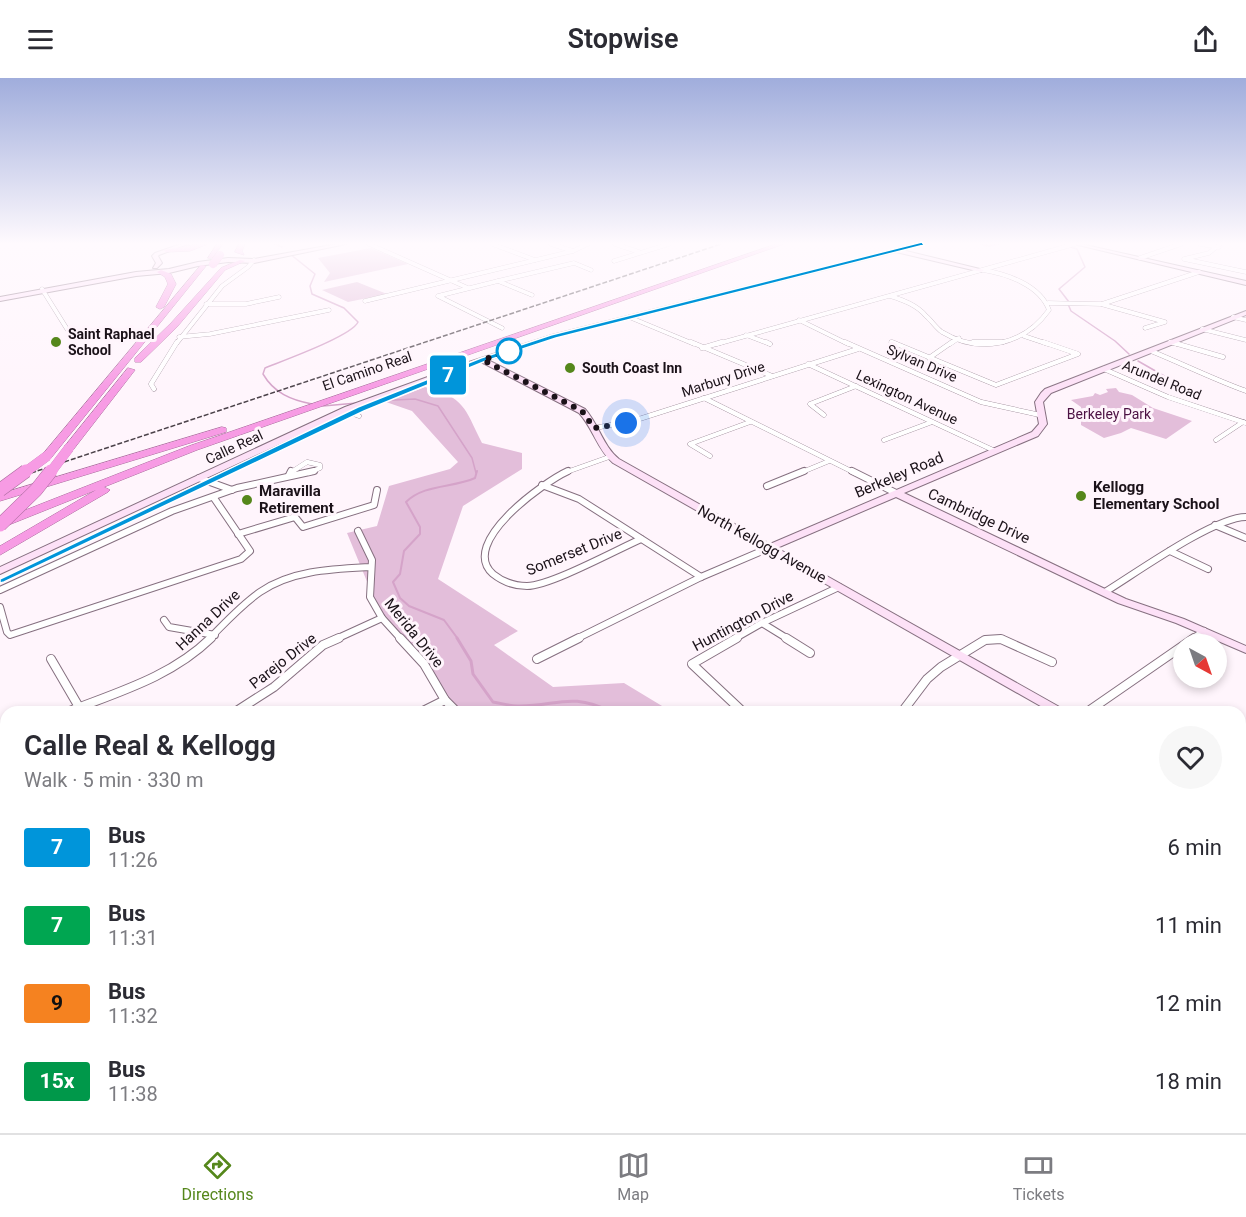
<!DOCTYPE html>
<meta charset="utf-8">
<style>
body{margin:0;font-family:Roboto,sans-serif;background:#f7f7f7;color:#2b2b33;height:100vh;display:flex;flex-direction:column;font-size:22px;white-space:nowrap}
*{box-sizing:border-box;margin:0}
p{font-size:20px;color:#7c7c81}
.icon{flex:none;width:33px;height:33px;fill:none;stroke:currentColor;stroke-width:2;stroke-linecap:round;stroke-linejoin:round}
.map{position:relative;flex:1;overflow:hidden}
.details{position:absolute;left:0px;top:628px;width:1246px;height:428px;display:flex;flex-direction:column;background:#fff;border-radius:18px 18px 0 0;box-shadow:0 3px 9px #0003}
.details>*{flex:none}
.badge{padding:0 12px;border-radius:4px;font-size:21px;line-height:39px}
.needle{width:39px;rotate:140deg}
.tools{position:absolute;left:1173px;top:556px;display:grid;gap:12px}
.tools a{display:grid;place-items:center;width:54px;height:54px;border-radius:50%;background:#fff;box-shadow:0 3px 9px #0003;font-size:30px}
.you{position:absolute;width:30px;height:30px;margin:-15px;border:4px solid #fff;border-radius:50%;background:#1a73e8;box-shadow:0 0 0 9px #1a73e833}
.map>.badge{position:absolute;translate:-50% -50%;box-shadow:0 0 0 3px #fff}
.round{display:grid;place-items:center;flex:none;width:63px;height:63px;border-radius:32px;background:#f7f7f7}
.head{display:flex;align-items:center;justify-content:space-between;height:102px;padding:0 24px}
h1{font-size:28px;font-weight:600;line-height:45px}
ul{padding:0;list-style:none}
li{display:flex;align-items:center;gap:18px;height:78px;padding:0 24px}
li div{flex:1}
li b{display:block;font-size:22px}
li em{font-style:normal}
li .badge{min-width:66px;font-weight:700;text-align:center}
header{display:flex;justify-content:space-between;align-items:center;height:78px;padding:0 24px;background:#fff;font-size:27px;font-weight:600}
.tabs{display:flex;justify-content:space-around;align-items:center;height:84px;border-top:2px solid #e1e1e2;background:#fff;font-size:16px;color:#7c7c81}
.tabs a{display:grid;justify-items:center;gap:3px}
.tabs .current{color:#55871b}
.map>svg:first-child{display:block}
</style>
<header><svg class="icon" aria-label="menu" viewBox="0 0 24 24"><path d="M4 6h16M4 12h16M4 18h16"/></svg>Stopwise<svg class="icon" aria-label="share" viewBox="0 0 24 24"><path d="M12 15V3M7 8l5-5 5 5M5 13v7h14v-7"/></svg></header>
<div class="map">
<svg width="1246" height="1055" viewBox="0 0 1246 1055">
<rect width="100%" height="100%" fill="#fff5fc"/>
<!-- green -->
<g fill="#e3beda">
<path d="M371 170 408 186 324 204 330 195 318 180Z"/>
<path d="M357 204 387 216 348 224 322 212Z"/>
<path d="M425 309C465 320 464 329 482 365L522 375V391L463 428 438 501 518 553 494 567 553 609 624 605 672 634H457L435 601 382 540 347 455 377 448 389 408 450 391 458 384 412 333 386 324Z"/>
<path d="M1116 310 1119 314 1132 317 1153 330 1192 343 1166 361 1131 350 1121 355 1104 360 1081 347V329L1071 322 1093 318 1095 315 1100 317 1108 314 1106 311Z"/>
<path d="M883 1050H1213L1216 1055H887Z"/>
</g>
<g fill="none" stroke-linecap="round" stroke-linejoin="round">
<!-- stream-far3 -->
<g stroke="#d5a3c9" stroke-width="1.5">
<path d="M275 166 282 169"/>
<path d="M980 166 989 168 998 166"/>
<path d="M290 176 315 196 310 208 312 216 344 230 358 244C352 258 282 283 265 290L263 296C274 315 291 322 312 326"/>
<path d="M1069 224 1059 211 1085 189 1077 171 1070 169"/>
<path d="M1068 226 1071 233 1115 263 1129 276"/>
<path d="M1138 283 1166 299"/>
<path d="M374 323 415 321 438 328 472 380 476 395"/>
<path d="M323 328 357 325"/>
</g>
<!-- stream-far2 -->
<path stroke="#d5a3c9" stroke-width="2" d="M458 561 444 542 409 528 400 520 393 504 400 496 404 473 420 456V449L406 424C424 406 453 410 475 400L477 393"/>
<!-- stream-far1 -->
<path stroke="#d5a3c9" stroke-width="3" d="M457 560 471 583 473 596 493 624C501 625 509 628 517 628 556 629 570 613 611 634"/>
<!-- stream -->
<path stroke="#d5a3c9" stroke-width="4" d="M895 1050 900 1055"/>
<defs>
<g id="street-far4">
<path d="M369 166 468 210"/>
<path d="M492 166 535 182"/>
<path d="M551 166 573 173"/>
<path d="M615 166 639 174"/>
<path d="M1200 166 1219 169"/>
<path d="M1220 166 1209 175 1184 181 1246 194"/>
<path d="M1140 180 1181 166"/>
<path d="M614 183 669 166"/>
<path d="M498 203 574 185 591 192"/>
<path d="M42 211 67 251"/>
<path d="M890 218C903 222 917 227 926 238 932 243 936 250 942 254 980 277 1024 267 1049 232 1040 207 1007 196 983 192"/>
<path d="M365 223 573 173 588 166"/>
<path d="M1048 225 1101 226 1165 244 1145 250"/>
<path d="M206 226H246L279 219"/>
<path d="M1102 226 1199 194"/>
<path d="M629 239 694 266"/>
<path d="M1233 239 1246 242"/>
<path d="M799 242 848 266"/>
<path d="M502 250 438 218 498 203 532 217"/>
<path d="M1202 251 1246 262"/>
<path d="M746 257 770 266"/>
<path d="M1024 258 1048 266"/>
<path d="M179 259 210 256 329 232"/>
<path d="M891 264 896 266"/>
<path d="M1170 264 1177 266"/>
<path d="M176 266 222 208 248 189 254 182"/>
<path d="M717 266 1075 166"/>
<path d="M950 266 959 260"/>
</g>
<g id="street-far3">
<path d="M691 264 772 298"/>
<path d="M766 264 770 266"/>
<path d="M845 264 981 324 1040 337"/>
<path d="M892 264 996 307 1078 276 1043 264"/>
<path d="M973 264H1003"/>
<path d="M1171 264 1223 279"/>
<path d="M702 270 722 264"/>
<path d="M1151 273C1183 286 1213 301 1246 313"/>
<path d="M929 280 952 264"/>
<path d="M808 286 995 373"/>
<path d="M1104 291 1168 319 1246 345"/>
<path d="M154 311 151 306 177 264"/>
<path d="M704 320 855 395"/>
<path d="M351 335 359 338"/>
<path d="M824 337 810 326 856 308"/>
<path d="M594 350 633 343 858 271"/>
<path d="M884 362 932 344"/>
<path d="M1216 362 1243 344"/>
<path d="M710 378 690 366 750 344"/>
<path d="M290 395 307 384 320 387V390L309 395"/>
<path d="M564 395 609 379"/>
<path d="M800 395 829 383"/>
</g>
<g id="street-far2">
<path d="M568 393C544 404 458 465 493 496 503 504 515 508 527 508 550 508 616 472 641 461"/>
<path d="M852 393 896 415"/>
<path d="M289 397 291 393"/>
<path d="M199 400 232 412"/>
<path d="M542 407 579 421 701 499"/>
<path d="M767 408 804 393"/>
<path d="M1215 447 1246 460"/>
<path d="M358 453 372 482 370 519 382 540 401 561"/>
<path d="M238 456 295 439 303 449 374 427 377 412"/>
<path d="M1170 473 1208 491"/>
<path d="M0 512 172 433 237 410 314 393"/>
<path d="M1105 514C1136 495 1214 439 1246 439"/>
<path d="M0 529 7 554 10 557 241 481 250 473 214 420"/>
<path d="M164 542 169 549 215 557"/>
<path d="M762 545 788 561"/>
<path d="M209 561C225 545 241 527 260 514 292 492 333 491 371 489"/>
<path d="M336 561 382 540"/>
<path d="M576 561 701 499 769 470"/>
<path d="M734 561 762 545 839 509"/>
<path d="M997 561H1002"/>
<path d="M1192 561 1204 553"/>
</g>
<g id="street-far1">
<path d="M400 560 424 586 445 622 457 634"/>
<path d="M737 560 692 586 743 634"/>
<path d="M786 560 810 575"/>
<path d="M51 581 79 629"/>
<path d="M537 581 579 560"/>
<path d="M67 634C118 614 171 599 211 560"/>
<path d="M235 634 274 609 323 567 339 560"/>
<path d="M421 634 445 622"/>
<path d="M902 634 927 601 941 589 985 562 1001 561 1052 584"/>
<path d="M1087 634 1194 560"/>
<path d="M0 663 6 661"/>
<path d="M1240 668 1246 667"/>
<path d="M0 738 6 737"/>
</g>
<g id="street">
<path d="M0 843 6 840"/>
<path d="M1240 977H1246"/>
<path d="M106 1050 107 1055"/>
<path d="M311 1050 315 1055"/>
<path d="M378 1055 380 1050"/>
<path d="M699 1055 701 1050"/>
<path d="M716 1055 721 1050"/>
</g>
<g id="secondary">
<path d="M181 166H188L159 177 158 178 162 185 157 190H153L156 185 152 178 155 175Z"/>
<path d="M337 166H346L254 185 228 184 198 188 169 195 136 198 0 223V219L136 194 169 191 198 184 228 180 254 181Z"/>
<path d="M917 166H925L902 172 984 192 981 194 896 174 556 259 488 282 585 331C599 347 603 368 619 381L770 466 1032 354 1039 346 1035 324 1041 315 1045 311 1246 233V237L1051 315 1043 324 1047 346 1038 358 904 415 1126 521 1184 541 1246 568V575L1176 545 1118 525 896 419 777 470 1063 631 1065 634H1051L613 385C597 371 593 350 579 335L481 284 351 333 0 496V489L345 329 469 284 552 257Z"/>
<path d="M1074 166H1081L1246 203V207Z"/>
<path d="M1221 1050H1239L1241 1055H1223Z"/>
</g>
<g id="highway">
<path d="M200 166H208L190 173 166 174 163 172Z"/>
<path d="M217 166H223L212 180H208Z"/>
<path d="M239 166H245L242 173 244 177 235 174Z"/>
<path d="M776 166H784L197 372 104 409 110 412 108 414 0 477V468L96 412 6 448H0V442L189 368Z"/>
<path d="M240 182 245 183 225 192 177 249 141 284H135V280L171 245 221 190Z"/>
<path d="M201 187 206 188 51 380H43V376Z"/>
<path d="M161 192 171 196 176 206 164 229 160 231 156 229 168 206 165 199 157 194Z"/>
<path d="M128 290 135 292 73 372H65V368Z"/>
<path d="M222 349 226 350V354L0 423V416Z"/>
</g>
</defs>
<!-- street-far4 casing -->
<use href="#street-far4" stroke="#867080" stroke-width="4.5"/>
<!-- street-far3 casing -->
<use href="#street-far3" stroke="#867080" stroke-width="5"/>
<!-- street-far2 casing -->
<use href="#street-far2" stroke="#867080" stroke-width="8"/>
<!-- street-far1 casing -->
<use href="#street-far1" stroke="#867080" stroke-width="10"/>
<!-- street casing -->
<use href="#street" stroke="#867080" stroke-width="12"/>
<!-- secondary casing -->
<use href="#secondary" stroke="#867080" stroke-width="2"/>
<!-- highway casing -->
<use href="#highway" stroke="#aa6b9d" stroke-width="1"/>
<!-- street-far4 -->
<use href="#street-far4" stroke="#fff" stroke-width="4"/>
<!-- street-far3 -->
<use href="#street-far3" stroke="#fff" stroke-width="4.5"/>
<!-- street-far2 -->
<use href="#street-far2" stroke="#fff" stroke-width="6"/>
<!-- street-far1 -->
<use href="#street-far1" stroke="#fff" stroke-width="8"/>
<!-- street -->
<use href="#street" stroke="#fff" stroke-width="10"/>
<!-- secondary -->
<use href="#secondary" fill="#fde1f7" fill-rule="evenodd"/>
<!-- highway -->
<use href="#highway" fill="#f79be4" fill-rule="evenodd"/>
<!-- rail-far1 -->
<path stroke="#4b4249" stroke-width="1.5" stroke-dasharray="5 2" stroke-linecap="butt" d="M31 395 721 166"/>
<!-- rail -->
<path stroke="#4b4249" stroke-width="2" stroke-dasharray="8 4.5" stroke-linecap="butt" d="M0 405 36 393"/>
<defs>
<path id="highway-bridge-far2" d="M213 186 220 177"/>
<g id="highway-bridge-far1">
<path d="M24 395 47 378"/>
<path d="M50 395 69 370"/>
</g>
<g id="highway-bridge">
<path d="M0 412 26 393"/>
<path d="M0 447 36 412 51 393"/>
</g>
</defs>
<!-- highway-bridge-far2 casing -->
<use href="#highway-bridge-far2" stroke="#aa6b9d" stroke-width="8" stroke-linecap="butt"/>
<!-- highway-bridge-far1 casing -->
<use href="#highway-bridge-far1" stroke="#aa6b9d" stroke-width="10" stroke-linecap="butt"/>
<!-- highway-bridge casing -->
<use href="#highway-bridge" stroke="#aa6b9d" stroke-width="14" stroke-linecap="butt"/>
<!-- highway-bridge-far2 -->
<use href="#highway-bridge-far2" stroke="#f79be4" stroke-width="8"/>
<!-- highway-bridge-far1 -->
<use href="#highway-bridge-far1" stroke="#f79be4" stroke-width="10"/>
<!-- highway-bridge -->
<use href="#highway-bridge" stroke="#f79be4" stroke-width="13"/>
</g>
<!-- sky -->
<linearGradient id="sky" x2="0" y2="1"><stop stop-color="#a0addc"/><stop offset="0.53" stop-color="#fffafe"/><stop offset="1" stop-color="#fffafe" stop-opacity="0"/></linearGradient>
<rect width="1246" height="313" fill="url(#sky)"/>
<!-- line -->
<path fill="#0095da" stroke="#fff" stroke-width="1.5" d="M922 164 924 167 556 260 486 283 364 333 4 504 0 505V501L358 329 481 280 551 257Z"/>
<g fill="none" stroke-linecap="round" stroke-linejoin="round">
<!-- walk -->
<path stroke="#1b1219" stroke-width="6" stroke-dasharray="0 10.8" d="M509 273 483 282 582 333 594 350 626 345"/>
</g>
<!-- markers -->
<g fill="#55871b" stroke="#fff5fc" stroke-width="2">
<circle cx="56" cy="264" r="6"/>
<circle cx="570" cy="290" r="6"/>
<circle cx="1081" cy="418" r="6"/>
<circle cx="247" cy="422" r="6"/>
</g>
<circle fill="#fff" stroke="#0095da" stroke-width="3" cx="509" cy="273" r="12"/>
<g text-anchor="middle" stroke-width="6" stroke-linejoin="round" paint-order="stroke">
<!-- far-poi labels -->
<g font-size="14" font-weight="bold" fill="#1b1219" stroke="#fff5fc" text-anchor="start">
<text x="68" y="261">Saint Raphael<tspan x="68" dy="16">School</tspan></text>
<text x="582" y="295">South Coast Inn</text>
</g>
<!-- far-street labels -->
<g font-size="14" fill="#1b1219" stroke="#fff5fc">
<text transform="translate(922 285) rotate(23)" y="5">Sylvan Drive</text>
<text transform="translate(367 293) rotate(-19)" y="5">El Camino Real</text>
<text transform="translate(723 301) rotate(-18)" y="5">Marbury Drive</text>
<text transform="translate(1162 302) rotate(22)" y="5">Arundel Road</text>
<text transform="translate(907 319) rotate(25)" y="5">Lexington Avenue</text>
<text transform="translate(234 369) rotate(-25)" y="5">Calle Real</text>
</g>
<!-- far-park labels -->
<g font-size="14" fill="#4c1143" stroke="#fff5fc">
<text x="1109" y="341">Berkeley Park</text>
</g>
<!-- street labels -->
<g font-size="15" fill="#1b1219" stroke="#fff5fc">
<text transform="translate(899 397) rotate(-23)" y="5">Berkeley Road</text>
<text transform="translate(979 438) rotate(25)" y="5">Cambridge Drive</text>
<text transform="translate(762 466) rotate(29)" y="5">North Kellogg Avenue</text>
<text transform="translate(574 474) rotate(-22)" y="5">Somerset Drive</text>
<text transform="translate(208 542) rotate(-43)" y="5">Hanna Drive</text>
<text transform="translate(743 543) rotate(-28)" y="5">Huntington Drive</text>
<text transform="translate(414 555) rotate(51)" y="5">Merida Drive</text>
<text transform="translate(283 583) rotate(-38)" y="5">Parejo Drive</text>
</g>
<!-- poi labels -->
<g font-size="15" font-weight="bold" fill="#1b1219" stroke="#fff5fc" text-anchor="start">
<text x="1093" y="414">Kellogg<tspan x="1093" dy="17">Elementary School</tspan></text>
<text x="259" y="418">Maravilla<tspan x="259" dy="17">Retirement</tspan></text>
</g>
</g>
</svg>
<div class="tools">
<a><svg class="needle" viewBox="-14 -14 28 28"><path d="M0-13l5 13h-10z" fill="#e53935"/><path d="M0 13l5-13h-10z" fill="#7c7c81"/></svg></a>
</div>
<div class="you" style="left:626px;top:345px"></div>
<b class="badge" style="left:448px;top:297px;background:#0095da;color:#fff">7</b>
<section class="details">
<div class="head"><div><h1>Calle Real &amp; Kellogg</h1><p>Walk · 5 min · 330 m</p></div><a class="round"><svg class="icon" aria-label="heart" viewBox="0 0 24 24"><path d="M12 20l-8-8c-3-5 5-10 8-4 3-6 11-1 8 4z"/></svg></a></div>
<ul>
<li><span class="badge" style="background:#0095da;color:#fff">7</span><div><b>Bus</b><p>11:26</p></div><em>6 min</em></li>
<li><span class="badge" style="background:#00a651;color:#fff">7</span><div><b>Bus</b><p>11:31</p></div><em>11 min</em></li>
<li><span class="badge" style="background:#f58220;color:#111">9</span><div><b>Bus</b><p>11:32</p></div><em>12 min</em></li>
<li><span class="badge" style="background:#00984a;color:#fff">15x</span><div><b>Bus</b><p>11:38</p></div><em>18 min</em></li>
</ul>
</section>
</div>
<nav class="tabs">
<a class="current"><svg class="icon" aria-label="directions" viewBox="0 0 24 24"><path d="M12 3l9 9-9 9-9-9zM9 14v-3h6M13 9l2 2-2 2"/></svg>Directions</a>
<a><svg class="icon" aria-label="map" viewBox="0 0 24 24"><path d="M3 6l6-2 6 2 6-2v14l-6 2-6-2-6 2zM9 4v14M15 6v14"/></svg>Map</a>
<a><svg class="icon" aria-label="tickets" viewBox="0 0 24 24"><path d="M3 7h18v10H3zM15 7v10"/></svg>Tickets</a>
</nav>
